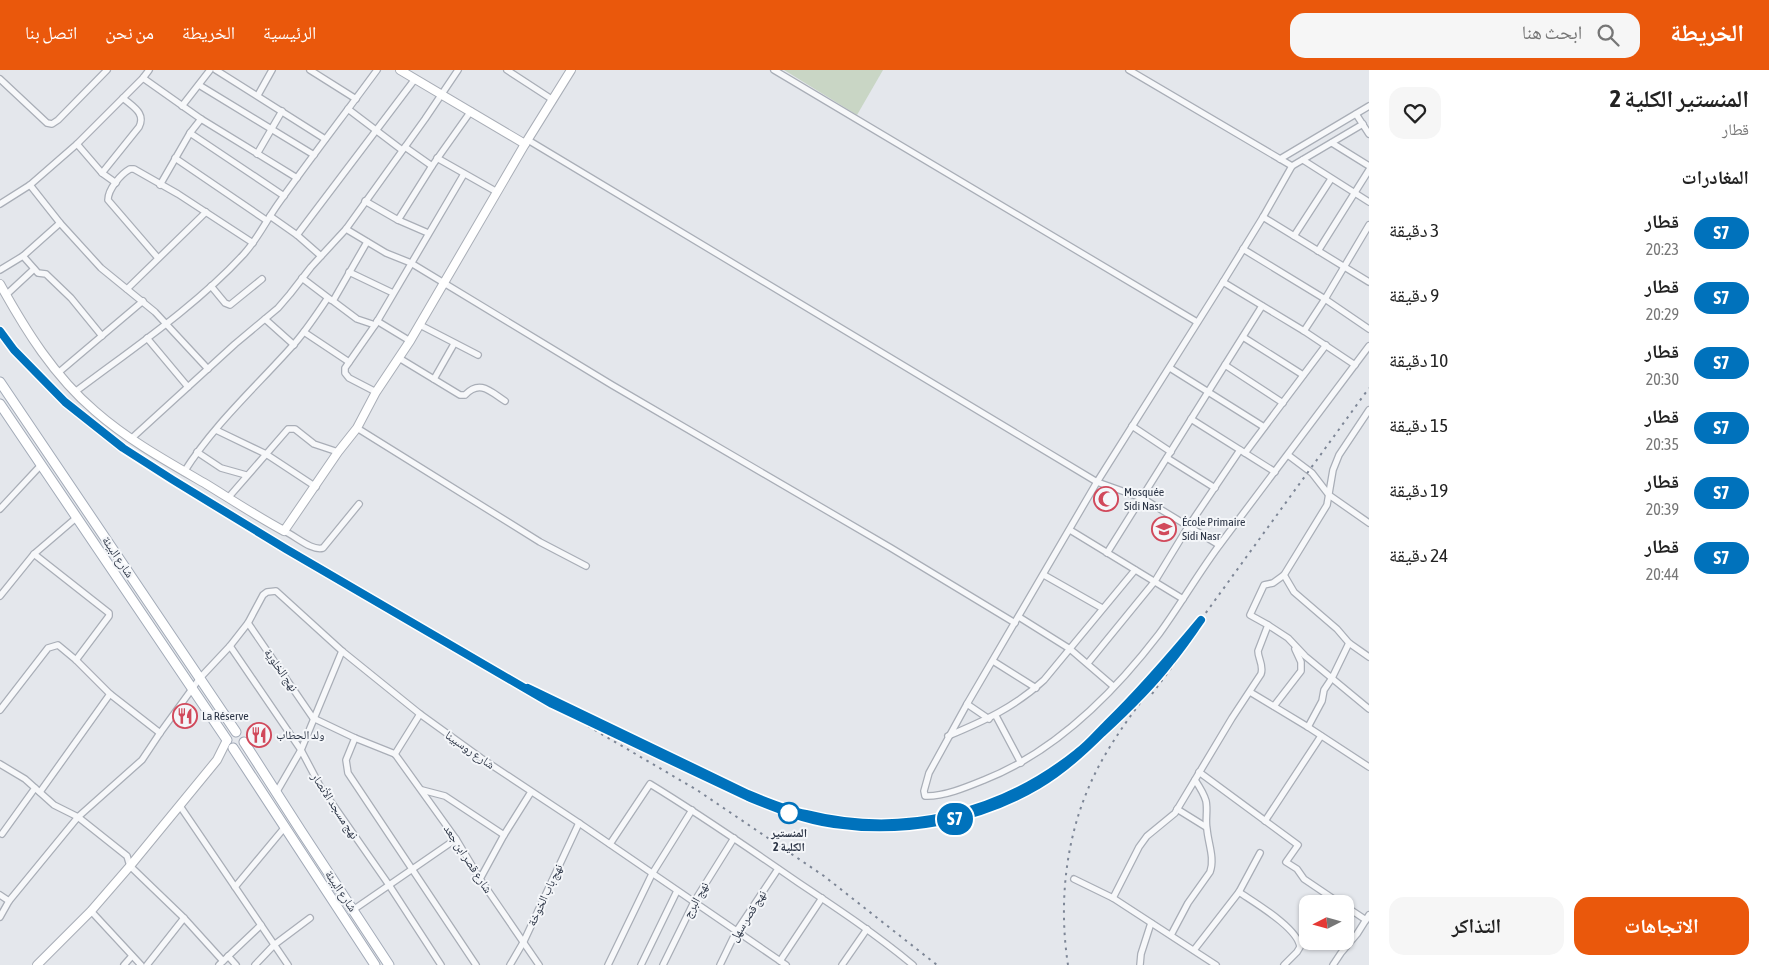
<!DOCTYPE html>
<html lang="ar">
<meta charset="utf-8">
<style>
body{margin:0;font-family:"Asap Condensed","Noto Naskh Arabic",sans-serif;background:#f6f6f6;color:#222;direction:rtl;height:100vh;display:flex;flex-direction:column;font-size:19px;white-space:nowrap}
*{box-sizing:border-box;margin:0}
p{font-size:16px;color:#767676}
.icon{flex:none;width:28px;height:28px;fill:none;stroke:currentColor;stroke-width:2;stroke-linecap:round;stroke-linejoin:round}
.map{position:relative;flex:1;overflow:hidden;direction:ltr}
.details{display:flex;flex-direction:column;background:#fff;width:400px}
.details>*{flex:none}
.badge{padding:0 10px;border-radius:16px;font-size:18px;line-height:32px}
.needle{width:32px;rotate:264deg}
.controls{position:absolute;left:1299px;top:825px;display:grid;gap:10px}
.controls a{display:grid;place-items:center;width:55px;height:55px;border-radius:10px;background:#fff;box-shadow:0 1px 4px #0004;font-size:25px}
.map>.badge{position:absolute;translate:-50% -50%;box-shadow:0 0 0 2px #fff}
h2{padding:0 20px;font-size:19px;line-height:45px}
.round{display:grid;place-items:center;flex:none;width:52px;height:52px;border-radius:15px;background:#f6f6f6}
.headline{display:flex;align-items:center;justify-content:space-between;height:85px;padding:0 20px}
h1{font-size:24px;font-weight:700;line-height:38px}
.action{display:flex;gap:10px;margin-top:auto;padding:10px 20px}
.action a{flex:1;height:58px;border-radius:15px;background:#ea580c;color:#fff;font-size:20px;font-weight:700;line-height:58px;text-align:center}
.action a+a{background:#f6f6f6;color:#222}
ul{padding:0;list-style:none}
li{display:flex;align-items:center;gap:15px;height:65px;padding:0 20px}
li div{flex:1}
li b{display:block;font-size:19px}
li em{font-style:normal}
li .badge{min-width:55px;font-weight:700;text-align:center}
header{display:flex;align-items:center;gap:30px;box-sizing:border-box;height:70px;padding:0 25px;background:#ea580c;color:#fff}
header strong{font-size:24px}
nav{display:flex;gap:28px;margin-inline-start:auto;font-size:18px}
.search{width:350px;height:45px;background:#f6f6f6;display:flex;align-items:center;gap:12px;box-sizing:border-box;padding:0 18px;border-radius:15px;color:#767676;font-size:19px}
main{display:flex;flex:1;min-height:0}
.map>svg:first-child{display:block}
</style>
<header>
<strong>الخريطة</strong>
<div class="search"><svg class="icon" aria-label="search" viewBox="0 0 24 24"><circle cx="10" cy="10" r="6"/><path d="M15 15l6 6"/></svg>ابحث هنا</div>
<nav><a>الرئيسية</a><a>الخريطة</a><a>من نحن</a><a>اتصل بنا</a></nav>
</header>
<main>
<section class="details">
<div class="headline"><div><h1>المنستير الكلية 2</h1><p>قطار</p></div><a class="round"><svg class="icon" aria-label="heart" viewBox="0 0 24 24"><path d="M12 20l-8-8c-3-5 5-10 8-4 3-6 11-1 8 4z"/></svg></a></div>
<h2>المغادرات</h2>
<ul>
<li><span class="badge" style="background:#0072bc;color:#fff">S7</span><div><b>قطار</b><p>20:23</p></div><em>3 دقيقة</em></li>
<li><span class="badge" style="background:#0072bc;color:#fff">S7</span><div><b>قطار</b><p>20:29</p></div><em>9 دقيقة</em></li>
<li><span class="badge" style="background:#0072bc;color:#fff">S7</span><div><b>قطار</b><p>20:30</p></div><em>10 دقيقة</em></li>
<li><span class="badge" style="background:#0072bc;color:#fff">S7</span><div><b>قطار</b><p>20:35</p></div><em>15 دقيقة</em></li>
<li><span class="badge" style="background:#0072bc;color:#fff">S7</span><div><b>قطار</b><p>20:39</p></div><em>19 دقيقة</em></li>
<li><span class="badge" style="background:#0072bc;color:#fff">S7</span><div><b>قطار</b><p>20:44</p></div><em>24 دقيقة</em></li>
</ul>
<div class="action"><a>الاتجاهات</a><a>التذاكر</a></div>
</section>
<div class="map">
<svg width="1369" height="895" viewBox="0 0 1369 895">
<rect width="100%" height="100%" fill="#e4e7ec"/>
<!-- green -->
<path fill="#c9d6c5" d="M784 0H883L857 45Z"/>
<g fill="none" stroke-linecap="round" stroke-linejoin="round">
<defs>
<g id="street">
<path d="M216 0 325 69"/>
<path d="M310 0 356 29"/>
<path d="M507 0 553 30"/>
<path d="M774 0 1197 252"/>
<path d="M1129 0 1292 96"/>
<path d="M143 8 201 49 297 108"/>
<path d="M0 9 47 53 52 54 58 50 107 0"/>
<path d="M199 15 314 85"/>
<path d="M258 25 272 0"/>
<path d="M182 36 210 0"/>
<path d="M348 39 402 80"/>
<path d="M1356 44 1369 64"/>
<path d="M1363 54 1292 96 1263 147 1223 212 1097 412 967 634 929 703 924 721 925 726C943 727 967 717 984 710 1055 682 1113 624 1159 564 1181 534 1199 502 1221 473 1270 407 1320 342 1369 276"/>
<path d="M190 63 284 126"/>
<path d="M528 70 1097 412 1142 428 1219 475"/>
<path d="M1332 73 1369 96"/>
<path d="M77 74 102 103 116 113"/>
<path d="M405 77 432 96"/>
<path d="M257 84 282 41"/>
<path d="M175 88 266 150"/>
<path d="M437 88 497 122"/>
<path d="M1280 89 1369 36"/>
<path d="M1303 90 1369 132"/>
<path d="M102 103 139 57C146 43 133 37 123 28"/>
<path d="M30 115 60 153 101 198 155 242 208 299"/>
<path d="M160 115 190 63 201 49"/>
<path d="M365 131 398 150 428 163"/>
<path d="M0 134 30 115 77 74 143 8 149 0"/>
<path d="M270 146 297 165 321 186"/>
<path d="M1263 147 1369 212"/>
<path d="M398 150 432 96 471 41"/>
<path d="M346 159 386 183 411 193 612 315 891 478 1015 553"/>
<path d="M297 165 415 9"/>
<path d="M1294 166 1331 109"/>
<path d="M367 172 333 231 357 249 375 255"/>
<path d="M1243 179 1325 229 1369 259"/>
<path d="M1318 181 1369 100"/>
<path d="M23 186 38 203 46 204 71 228 102 266"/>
<path d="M158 188 108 130C108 119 121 104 130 99H134L178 124 253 173"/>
<path d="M0 200 23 186 60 153"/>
<path d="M349 202 393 223"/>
<path d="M302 208 331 230"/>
<path d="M1223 212 1304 261 1355 295"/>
<path d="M211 216 225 233 230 235 262 209"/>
<path d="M127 219 206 142"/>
<path d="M6 225 34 199"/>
<path d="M265 249 294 275"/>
<path d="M377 251 410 271"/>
<path d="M420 255 478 285"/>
<path d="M1304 261 1325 229 1369 155"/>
<path d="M304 262 349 292"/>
<path d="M1243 267 1303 305"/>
<path d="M147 268 188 317"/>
<path d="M399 288 460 325H465C480 309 491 322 505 331"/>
<path d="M1225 295 1283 333"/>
<path d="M1170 298 1264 357"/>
<path d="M58 303 143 231"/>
<path d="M434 309 454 274"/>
<path d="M75 322C132 279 196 236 243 185 257 170 266 151 278 134 310 89 344 45 377 0"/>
<path d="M376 322 349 308 345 303V298L375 255 464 104"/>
<path d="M1191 349 1275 402"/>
<path d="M1132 356 1171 382"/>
<path d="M357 358 540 472 586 496"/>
<path d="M216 360 266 384 316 417"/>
<path d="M132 368 235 274 278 238 290 224 311 197 346 159 425 49 458 0"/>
<path d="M197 382 221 398 246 405"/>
<path d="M1245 383 1326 275"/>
<path d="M1288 385 1312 403 1329 425 1369 453"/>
<path d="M1167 388 1215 418"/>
<path d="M184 402C215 353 258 315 295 273 307 259 317 244 327 229"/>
<path d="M228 428 288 359H295L314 374 338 382"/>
<path d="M0 439 41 395"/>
<path d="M1070 460 1183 529"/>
<path d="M284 461C296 466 311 481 323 478L359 434"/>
<path d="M1107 483 1262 236"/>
<path d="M34 484 109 543V546L76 590"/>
<path d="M1044 505 1102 538"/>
<path d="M1284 505 1294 522 1337 559 1349 573 1369 587"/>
<path d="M0 526 34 484 76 448"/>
<path d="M1019 547 1070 579 1113 616"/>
<path d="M248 553 313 648 355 668 395 684"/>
<path d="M1268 555 1288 568 1305 586 1369 639"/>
<path d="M230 576 301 680 320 716 389 815 441 895"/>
<path d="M993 591 1036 618"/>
<path d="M1088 593 1155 511 1188 457 1240 380"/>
<path d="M1250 622 1308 657 1369 697"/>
<path d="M967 634 989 649"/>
<path d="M1274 636 1301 601V592L1295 579"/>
<path d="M0 640 48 578 58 575 76 590 110 624 160 663"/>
<path d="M996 646 1021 693"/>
<path d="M1308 657 1322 631 1324 620 1332 608 1349 573"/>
<path d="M948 666C984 651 1015 637 1044 610L1135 500"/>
<path d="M355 668 346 690 348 703 476 895"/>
<path d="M395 684 456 769 480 809 539 895"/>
<path d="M395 684 420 644"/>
<path d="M0 694 25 709 54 735 78 747 127 786 130 796 184 848 223 891"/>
<path d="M1199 702 1298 775 1286 792 1297 799 1304 809 1341 834"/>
<path d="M422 720 445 726 504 765"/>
<path d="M40 722 110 624"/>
<path d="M276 723 301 680 342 581"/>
<path d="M180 736 288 895"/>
<path d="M1177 739 1206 757"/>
<path d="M1265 751 1321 666"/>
<path d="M2 764 35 718"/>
<path d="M610 774 650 714C701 745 750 779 799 813 838 839 877 865 913 895"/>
<path d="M480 809 504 765 531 722"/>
<path d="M1074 809 1113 828 1216 895"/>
<path d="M235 817 285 757"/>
<path d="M1239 822C1255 833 1298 858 1300 877L1297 882 1284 895"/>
<path d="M0 825 9 831 78 747 142 690 160 663 200 608 230 576 248 553 263 525 267 522 276 521 342 581 420 644 481 688 579 753 786 895"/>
<path d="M1113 828 1139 777 1147 766 1175 743 1232 648 1261 604C1264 595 1258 589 1258 581L1268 555 1250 545 1264 515 1273 513 1284 505 1327 435 1333 400 1339 385 1369 340"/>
<path d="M1345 836 1366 850"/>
<path d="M353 840 456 769"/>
<path d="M91 841 141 895"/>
<path d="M0 847 9 831"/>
<path d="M1171 865 1188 833 1210 802C1215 788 1208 773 1207 759 1205 750 1208 741 1206 731 1204 724 1199 716 1195 710"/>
<path d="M1194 880 1239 822 1260 783"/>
<path d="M228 886 236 895"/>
<path d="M780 891 822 828"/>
<path d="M124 895 132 886"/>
<path d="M147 895 184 848"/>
<path d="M219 895 261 855"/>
<path d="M255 895 274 875 310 848"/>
<path d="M510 895 524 871 579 753"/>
<path d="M608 895 652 804 692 740"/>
<path d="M641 895 677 821"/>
<path d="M663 895 694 832 734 768"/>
<path d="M720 895 736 862 778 799"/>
<path d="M842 895 867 859"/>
<path d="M1140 895 1141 884 1151 853"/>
<path d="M1333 895 1341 883 1357 864 1369 845"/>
</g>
<g id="secondary">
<path d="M400 0 525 74"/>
<path d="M0 214C26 261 54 306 95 341 128 370 168 392 206 414 232 430 258 447 284 461L338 382 357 358 376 322 410 271 525 74 571 0"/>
<path d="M37 895 91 841 130 796 217 690 227 670"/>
</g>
<g id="primary">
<path d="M0 312 236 662"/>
<path d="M0 334 227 670"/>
<path d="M244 672 301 761 389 895"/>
<path d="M233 678 375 895"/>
</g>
</defs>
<!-- street casing -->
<use href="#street" stroke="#a9aeb7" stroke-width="8"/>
<!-- secondary casing -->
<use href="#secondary" stroke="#a9aeb7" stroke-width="10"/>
<!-- primary casing -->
<use href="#primary" stroke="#a3abb8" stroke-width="11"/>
<!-- street -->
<use href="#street" stroke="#f7f8fa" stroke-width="5.5"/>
<!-- secondary -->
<use href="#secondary" stroke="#fff" stroke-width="8"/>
<!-- primary -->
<use href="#primary" stroke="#fff" stroke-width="9"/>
<!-- rail -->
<g stroke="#7d8696" stroke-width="2" stroke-dasharray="2.5 5" stroke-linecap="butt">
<path d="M0 261 14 280 65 332 123 378 286 479 697 720 824 806 937 895"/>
<path d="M1197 555 1369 318"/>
<path d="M1152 624 1177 590"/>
<path d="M590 648C629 667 668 686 706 704 738 719 770 735 804 744 899 769 1003 745 1078 683 1087 675 1096 665 1105 656 1139 623 1171 587 1201 549"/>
<path d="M1068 895C1057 823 1068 748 1105 685 1119 661 1136 638 1153 616"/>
</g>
</g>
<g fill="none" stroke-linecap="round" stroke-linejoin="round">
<defs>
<path id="line" d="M0 261 14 280 65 332 123 378 173 410 286 479 552 634 748 727C775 738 804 750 834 754 903 764 977 751 1038 715 1062 701 1083 682 1102 663 1126 641 1150 618 1170 592 1181 579 1191 564 1201 550 1171 586 1141 621 1107 654 1097 664 1088 675 1077 683 1000 745 902 768 806 744 786 740 767 732 748 724L528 618"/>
</defs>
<!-- line casing -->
<use href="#line" stroke="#fff" stroke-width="11"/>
<!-- line -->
<use href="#line" stroke="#0072bc" stroke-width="8"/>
</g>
<!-- icons -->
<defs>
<symbol id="mosque-ring" viewBox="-11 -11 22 22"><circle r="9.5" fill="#f4f6f9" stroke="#d1495b" stroke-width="1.5"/><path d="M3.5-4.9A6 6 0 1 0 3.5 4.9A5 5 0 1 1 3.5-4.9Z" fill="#d1495b"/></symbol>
<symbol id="school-ring" viewBox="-11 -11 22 22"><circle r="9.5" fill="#f4f6f9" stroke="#d1495b" stroke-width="1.5"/><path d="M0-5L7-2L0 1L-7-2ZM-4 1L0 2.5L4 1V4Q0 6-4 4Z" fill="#d1495b"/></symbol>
<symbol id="restaurant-ring" viewBox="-11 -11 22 22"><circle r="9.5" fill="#f4f6f9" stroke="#d1495b" stroke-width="1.5"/><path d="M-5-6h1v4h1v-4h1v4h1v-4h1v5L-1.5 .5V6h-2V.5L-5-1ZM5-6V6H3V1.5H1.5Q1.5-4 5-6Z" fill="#d1495b"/></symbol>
</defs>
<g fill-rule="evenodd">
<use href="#mosque-ring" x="1092" y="415" width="28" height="28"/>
<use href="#school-ring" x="1150" y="445" width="28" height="28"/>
<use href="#restaurant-ring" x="171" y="632" width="28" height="28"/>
<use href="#restaurant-ring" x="245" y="651" width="28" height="28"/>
</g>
<!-- markers -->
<circle fill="#fff" stroke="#0072bc" stroke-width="2.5" cx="789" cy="743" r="10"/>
<g text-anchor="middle" stroke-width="4" stroke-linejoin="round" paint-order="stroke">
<!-- poi labels -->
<g font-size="12" fill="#2b3445" stroke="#f4f6f9" text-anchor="start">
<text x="1124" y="426">Mosquée<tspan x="1124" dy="14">Sidi Nasr</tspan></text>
<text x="1182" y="456">École Primaire<tspan x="1182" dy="14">Sidi Nasr</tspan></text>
<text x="202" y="650">La Réserve</text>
<text x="276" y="669">ولد الحطاب</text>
</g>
<!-- street labels -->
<g font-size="12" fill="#2b3445" stroke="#f4f6f9">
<text transform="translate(118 487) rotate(56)" y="4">شارع البيئة</text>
<text transform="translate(281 600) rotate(55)" y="4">نهج الخلوية</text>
<text transform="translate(470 680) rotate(35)" y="4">شارع روسبينا</text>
<text transform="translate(335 736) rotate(57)" y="4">نهج مسجد الأنصار</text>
<text transform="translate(468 789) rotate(57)" y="4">شارع قصر ابن جعد</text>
<text transform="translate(341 821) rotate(56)" y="4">شارع البيئة</text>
<text transform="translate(545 825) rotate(-65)" y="4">نهج باب الخوخة</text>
<text transform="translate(696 830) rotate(-61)" y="4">نهج البرج</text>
<text transform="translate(748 846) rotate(-58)" y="4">نهج قصر سهل</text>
</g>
<!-- stop labels -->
<g font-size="12" font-weight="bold" fill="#2b3445" stroke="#f4f6f9">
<text x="789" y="767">المنستير<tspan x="789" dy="14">الكلية 2</tspan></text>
</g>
</g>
</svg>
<div class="controls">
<a><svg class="needle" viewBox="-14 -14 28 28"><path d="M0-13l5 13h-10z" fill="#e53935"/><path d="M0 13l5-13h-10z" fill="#767676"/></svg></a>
</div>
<b class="badge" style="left:955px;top:749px;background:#0072bc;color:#fff">S7</b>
</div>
</main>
